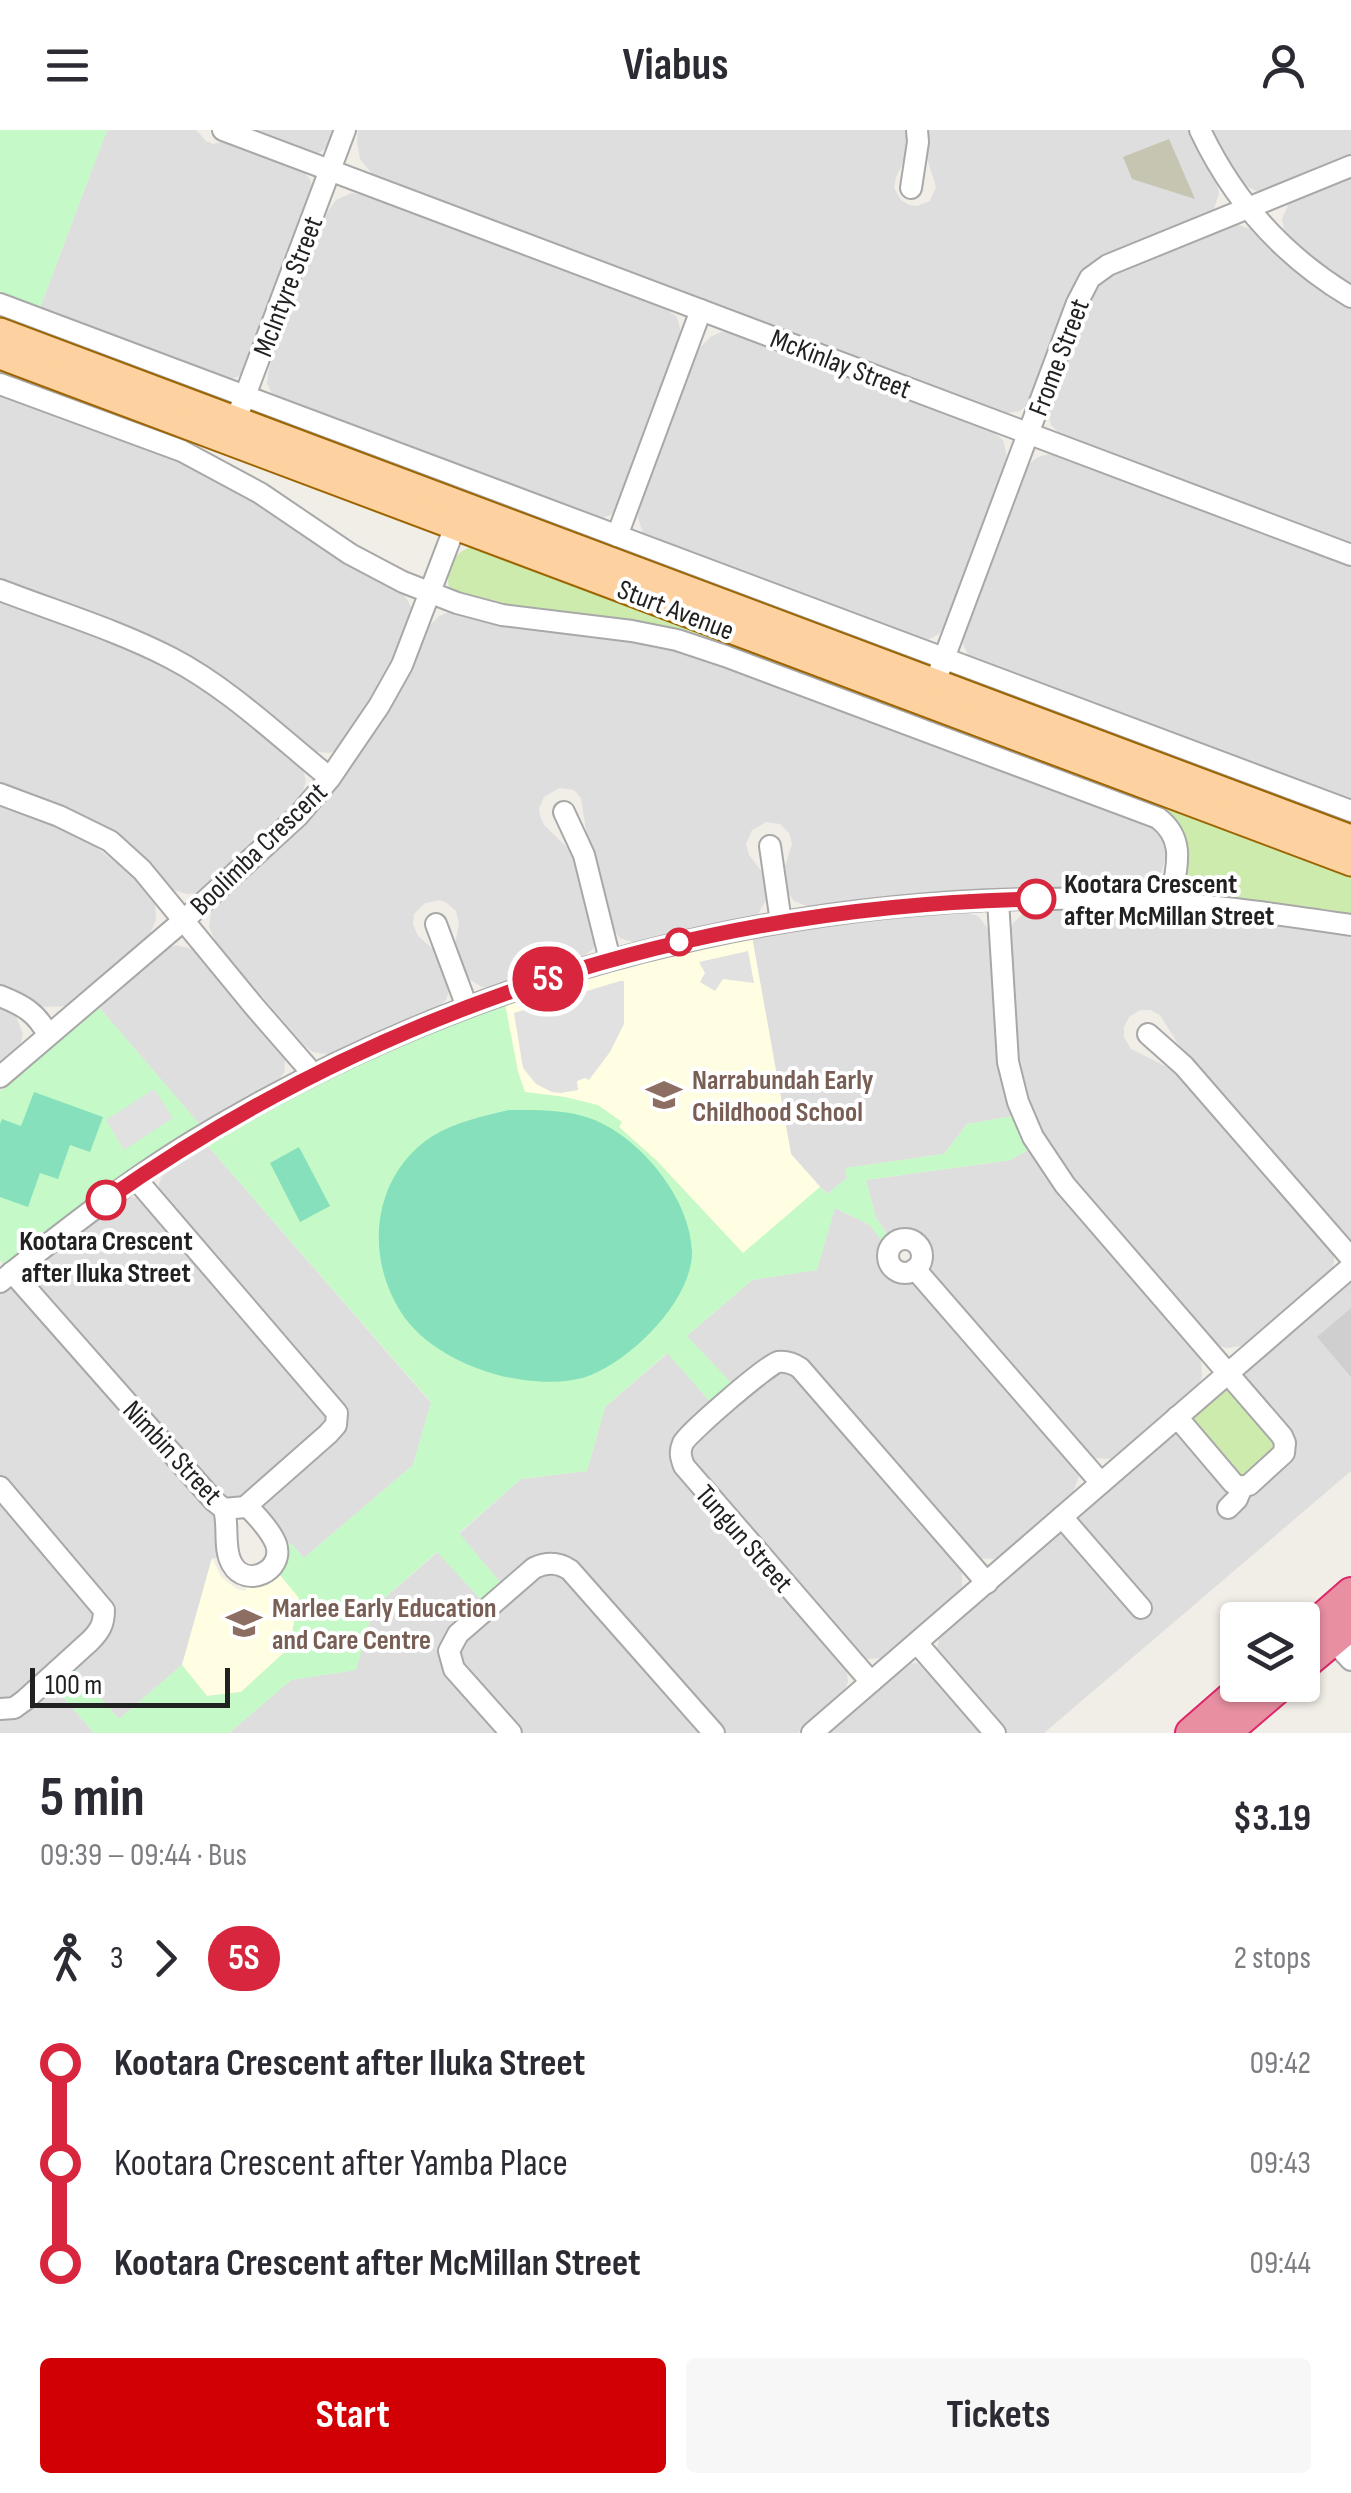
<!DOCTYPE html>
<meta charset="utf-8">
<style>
body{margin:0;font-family:"Sofia Sans Condensed",sans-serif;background:#f7f7f7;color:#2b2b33;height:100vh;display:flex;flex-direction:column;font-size:38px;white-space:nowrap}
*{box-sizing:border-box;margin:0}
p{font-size:32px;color:#7c7c81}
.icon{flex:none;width:55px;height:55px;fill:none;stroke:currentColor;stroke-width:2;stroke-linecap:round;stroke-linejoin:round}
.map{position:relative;height:1603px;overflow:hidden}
.side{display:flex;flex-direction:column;background:#fff;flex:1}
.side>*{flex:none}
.badge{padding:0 20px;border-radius:32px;font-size:35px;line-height:65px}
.tools{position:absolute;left:1220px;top:1472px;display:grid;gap:20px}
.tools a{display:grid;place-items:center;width:100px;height:100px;border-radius:10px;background:#fff;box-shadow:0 2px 8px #0004;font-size:50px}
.scale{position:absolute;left:30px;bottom:25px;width:200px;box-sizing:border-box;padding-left:10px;border:5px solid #212121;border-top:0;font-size:28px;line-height:35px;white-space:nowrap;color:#212121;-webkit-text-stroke:8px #fff;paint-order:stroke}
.map>.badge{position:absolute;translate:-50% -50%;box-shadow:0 0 0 5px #fff}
.legs{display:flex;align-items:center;gap:15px;height:110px;padding:0 40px;font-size:32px}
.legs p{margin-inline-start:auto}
.headline{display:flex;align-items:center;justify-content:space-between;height:170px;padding:0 40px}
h1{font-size:55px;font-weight:700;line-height:75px}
.action{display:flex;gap:20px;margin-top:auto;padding:20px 40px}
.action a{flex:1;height:115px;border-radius:10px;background:#d10005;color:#fff;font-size:40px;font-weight:700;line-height:115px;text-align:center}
.action a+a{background:#f7f7f7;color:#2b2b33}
ul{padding:0 40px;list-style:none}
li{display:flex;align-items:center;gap:35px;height:100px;font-size:38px}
li i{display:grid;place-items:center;width:15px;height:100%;margin:0 12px;background:currentColor}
li i::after{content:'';width:25px;height:25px;margin:-12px;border:8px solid;border-radius:50%;background:#fff}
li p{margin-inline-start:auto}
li:first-child i{background:linear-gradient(#0000 50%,currentColor 0)}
li:last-child i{background:linear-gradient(currentColor 50%,#0000 0)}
header{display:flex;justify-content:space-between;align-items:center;height:130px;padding:0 40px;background:#fff;font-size:45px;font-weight:700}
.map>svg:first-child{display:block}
</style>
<header><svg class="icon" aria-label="menu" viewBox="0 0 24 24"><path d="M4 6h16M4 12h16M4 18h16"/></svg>Viabus<svg class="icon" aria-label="person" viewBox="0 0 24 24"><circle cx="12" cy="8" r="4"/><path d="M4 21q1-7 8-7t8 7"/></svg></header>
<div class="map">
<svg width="1351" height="1603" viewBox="0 0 1351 1603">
<rect width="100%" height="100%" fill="#f1ede7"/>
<!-- residential -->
<g fill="#dfdede">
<path d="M107 0H196L206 11 213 14 228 10 300 38 310 49 313 59 245 242 240 246 229 250 38 183Z"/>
<path d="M235 0H339L332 14 316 25Z"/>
<path d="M358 0H909V21L896 47 894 58 901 70 909 75 917 76 930 71 936 57 924 19 927 0H1191L1216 50 1219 64 1213 81 1204 88 1110 126 1033 269 1020 281 1003 284 374 46 360 29 357 12Z"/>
<path d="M1210 0H1351V29L1264 62 1256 61 1246 56 1236 47Z"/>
<path d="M1351 44V156L1310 128 1285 104 1282 89 1290 71Z"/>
<path d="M352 63 372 67 662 176 677 187 682 207 618 378 610 385 600 389 273 266 267 253 269 238 326 84 336 70Z"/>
<path d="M1235 94 1255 100 1340 171 1351 177V415L1062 306 1051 295 1047 279 1092 158 1109 143Z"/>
<path d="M721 202 736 204 990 299 1003 310 1008 331 948 491 939 504 927 510 916 511 646 408 643 403 638 388 639 378 699 219 710 207Z"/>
<path d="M0 261 177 328 217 347 402 461 411 477 410 494 383 552 339 619 330 623 310 621 227 557 0 451Z"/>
<path d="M1049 324H1055L1351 434V675L972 531 969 527 963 514 964 503 1023 343 1029 334 1038 327Z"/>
<path d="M0 466 158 529 219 569 298 632 303 639 306 651 301 668 288 684 205 759 199 763 187 764 170 759 52 674 0 654Z"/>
<path d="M452 481 669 516 1144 690 1159 702 1163 709 1166 724 1162 741 1154 751 1138 760 949 763 812 778 794 771 784 756 782 746 792 714 789 703 780 694 766 692 752 700 746 714 749 725 766 747 768 767 758 784 751 788 636 813 620 808 609 793 590 726 581 668 574 660 559 658 544 667 539 679 540 686 544 695 579 729 598 806 593 819 578 831 494 858 482 857 466 847 454 821 459 793 456 781 447 773 440 770 425 773 414 784 413 794 418 806 441 826 450 858 446 870 429 884 332 925 313 922 305 916 216 813 209 797 211 782 216 774 297 700 340 651 388 580 409 541 429 496 439 486Z"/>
<path d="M0 673 55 694 92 714 134 747 155 773 156 790 148 808 68 876 44 877 0 861Z"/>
<path d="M1086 778 1156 780 1232 787 1351 804V1112L1346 1110 1188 930 1160 885 1150 880H1140L1129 887 1124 897V907L1131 919 1177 942 1329 1116 1334 1124V1134L1328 1144 1243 1216 1226 1218 1215 1214 1069 1046 1054 1026 1031 982 1016 932 1010 803 1013 793 1026 781Z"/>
<path d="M963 781 978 786 990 801 996 918 1001 947 1013 986 967 994 944 1024 846 1038 847 1048 827 1064 791 1024 752 807 832 794Z"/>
<path d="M176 815 196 820 283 920 285 929 284 943 270 959 202 997 98 876 163 820Z"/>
<path d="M0 876 16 886 23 904 19 919 0 937Z"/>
<path d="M207 1015 431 1273 413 1335 304 1428 291 1413 287 1414 258 1381V1376L340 1297 159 1060V1053L164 1043Z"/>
<path d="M1029 1019 1057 1060 1198 1223 1201 1230 1202 1247 1197 1257 1118 1326 1112 1329 1092 1328 926 1138 928 1123 921 1110 905 1102 890 1108 876 1088 866 1050 1011 1030Z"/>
<path d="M133 1067 145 1070 324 1275 329 1293 244 1372 230 1374 35 1154V1137L62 1113 123 1069Z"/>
<path d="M835 1078 870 1095 884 1114 881 1127 887 1140 900 1148 912 1149 1077 1336 1079 1346 1072 1366 1003 1426 994 1429 978 1428 803 1233 735 1257 686 1207 752 1150 816 1140Z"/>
<path d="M1351 1148V1341L1044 1603H1005L941 1528 937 1518 940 1505 1176 1300 1246 1373 1251 1360 1239 1245Z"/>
<path d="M8 1160H16L215 1380 221 1426 212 1429 182 1535 119 1589 73 1536 111 1495 0 1348V1163Z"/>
<path d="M668 1223 714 1276 676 1315 846 1533 848 1552 844 1561 798 1603H721L573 1432 504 1457 459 1404 521 1349 587 1341 605 1277Z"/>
<path d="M791 1240 962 1438V1457L955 1467 888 1525 881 1528 867 1529 860 1527 690 1335 688 1317 770 1242Z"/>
<path d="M0 1366 96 1476 98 1495 16 1570 0 1574Z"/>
<path d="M438 1422 485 1474 445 1518 504 1603H229L291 1550 355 1540 374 1477Z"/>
<path d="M562 1439 706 1603H519L460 1534 459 1514 542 1441Z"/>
<path d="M916 1533 923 1534 986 1603H826L900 1539 908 1534Z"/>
<path d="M52 1554 94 1603H0V1586Z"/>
</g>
<!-- education -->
<g fill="#fffee2">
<path d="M752 807 791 1024 820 1057 743 1124 657 1031 618 996 565 967 525 962 518 942 505 874 639 833Z"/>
<path d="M212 1428 221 1447 237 1459 245 1461 252 1450 262 1455 280 1445 299 1467 289 1518 241 1562 207 1566 182 1535Z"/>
</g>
<!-- religious -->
<path fill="#cfcfcf" d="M1351 1178V1247L1317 1207Z"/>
<!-- construction -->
<path fill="#c6c5b2" d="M1169 9 1195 69 1132 49 1123 27Z"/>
<!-- grass -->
<g fill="#cdebad">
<path d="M275 287 909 524 907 529 273 292Z"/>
<path d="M471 417 478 418 1351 741V787L1197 764 1184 751 1182 703 728 520 521 481 450 461C444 444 453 422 471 417Z"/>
<path d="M968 548 1351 687V699L967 551Z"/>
<path d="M1228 1256 1280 1314 1249 1348 1239 1349 1190 1290Z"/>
</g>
<!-- park -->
<g fill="#c5fac8">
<path d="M0 0H107L38 183 0 169Z"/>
<path d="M505 874 518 942 525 962 565 967 598 975 622 992 619 997 657 1031 743 1123 820 1057 827 1064 847 1048 845 1038 944 1024 967 994 1013 986 1029 1019 1011 1030 866 1050 876 1088 890 1108 884 1114 870 1095 835 1078 817 1140 752 1150 687 1206 735 1257 714 1276 667 1223 605 1277 587 1341 521 1349 459 1403 504 1457 485 1474 437 1422 374 1477 356 1540 291 1550 229 1603H94L52 1554 73 1536 119 1589 182 1535 207 1566 241 1562 289 1518 299 1468 280 1445 286 1433 287 1414 291 1413 304 1428 413 1335 431 1272 207 1015C301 958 402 913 505 874Z"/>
<path d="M98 876 202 997 112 1055 4 1135 0 1130V961Z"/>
</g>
<!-- pitch -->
<g fill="#85e0bb">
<path d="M34 962 103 987 90 1022 70 1015 58 1049 40 1043 28 1077 0 1067V994L2 989 21 996Z"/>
<path d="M509 980C537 980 565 979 592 989 640 1007 691 1069 692 1122 692 1170 633 1228 591 1245 571 1253 545 1253 524 1250 482 1245 431 1223 405 1188 364 1131 370 1048 431 1007 455 992 483 986 509 980Z"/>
<path d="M299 1017 330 1076 300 1092 270 1033Z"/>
</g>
<!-- parking -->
<g fill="#e1e1e1">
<path d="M748 821 754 853 723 849 715 861 700 852 705 843 699 832Z"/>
<path d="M620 851H624V894L610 922 589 950 585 948 577 951 578 960 561 963 552 962 536 954 523 938 514 883Z"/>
<path d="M154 959 173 988 124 1020 106 990Z"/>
</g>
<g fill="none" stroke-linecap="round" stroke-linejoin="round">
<defs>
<g id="minor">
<path d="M223 0 1351 425"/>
<path d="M1200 0C1233 70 1284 127 1351 167"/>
<path d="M911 58 918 12 917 0"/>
<path d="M0 174 1351 681"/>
<path d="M0 254 182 321 260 363 350 424 403 452 457 473 502 485 632 501 677 510 725 526 1158 688C1188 711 1175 740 1171 772"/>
<path d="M240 279 345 0"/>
<path d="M617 406 701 180"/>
<path d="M0 460C57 482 117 500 171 528 229 558 279 607 330 648"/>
<path d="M940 539 1077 173 1090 148 1108 135 1351 36"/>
<path d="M0 664 59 686 110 711 142 740 253 875 313 944"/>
<path d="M564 682 584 725 610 830"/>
<path d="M770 716 781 792"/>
<path d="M998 770 1008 932 1018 972 1033 1007 1065 1055 1282 1306 1285 1313 1284 1323 1249 1355 1239 1357 1233 1353 1177 1287"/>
<path d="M436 794 467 877"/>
<path d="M0 866C23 875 37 883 48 905"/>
<path d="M1148 904 1184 936 1351 1128"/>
<path d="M0 947 184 790 298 686 330 648 379 576 402 535 459 386"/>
<circle cx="905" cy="1126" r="17"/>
<path d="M915 1139 1101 1353"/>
<path d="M12 1142 214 1371 224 1379 245 1377 328 1304 336 1295 337 1283 136 1049"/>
<path d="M0 1152C63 1102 126 1052 195 1010 473 841 801 757 1126 770 1202 773 1276 784 1351 795"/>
<path d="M0 1357 104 1480C104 1494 100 1501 90 1511L25 1570 14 1578 0 1579"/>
<path d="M1228 1378 1237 1369 1242 1357"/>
<path d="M224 1379C229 1396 223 1419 232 1434 246 1459 285 1441 276 1414 271 1401 257 1386 247 1376"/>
<path d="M1062 1387 1141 1478"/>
<path d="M1325 1502 1351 1530"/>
<path d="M917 1513 995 1603"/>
<path d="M871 1552 684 1336C681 1328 679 1322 683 1313 688 1303 768 1234 778 1232 787 1231 794 1234 800 1238L987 1453"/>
<path d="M511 1603 454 1539 449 1521 458 1504 534 1438C547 1432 558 1432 570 1440L714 1603"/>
<path d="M812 1603 1351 1137"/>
</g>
<g id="major">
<path d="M0 201 1351 708"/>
<path d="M0 226 1351 733"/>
</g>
<g id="highway">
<path d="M1302 1506 1351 1463"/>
<path d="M1302 1536 1351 1495"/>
<path d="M1191 1603 1246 1555"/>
<path d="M1225 1603 1281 1555"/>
</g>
</defs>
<!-- minor casing -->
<use href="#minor" stroke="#a8a8a8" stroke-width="24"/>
<!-- major casing -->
<use href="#major" stroke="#9d6500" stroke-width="29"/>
<!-- highway casing -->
<use href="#highway" stroke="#dd2669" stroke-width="34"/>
<!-- minor -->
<use href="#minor" stroke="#fff" stroke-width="20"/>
<!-- major -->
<use href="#major" stroke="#fdd2a0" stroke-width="25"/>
<!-- highway -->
<use href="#highway" stroke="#e88fa2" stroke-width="30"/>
</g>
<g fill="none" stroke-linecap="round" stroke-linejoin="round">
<defs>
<path id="line-1" d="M106 1070C382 876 699 775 1036 769"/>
</defs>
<!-- line-1 casing -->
<use href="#line-1" stroke="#fff" stroke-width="22"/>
<!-- line-1 -->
<use href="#line-1" stroke="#d7263d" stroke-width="15"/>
</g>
<!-- icons -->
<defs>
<symbol id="school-bare" viewBox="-9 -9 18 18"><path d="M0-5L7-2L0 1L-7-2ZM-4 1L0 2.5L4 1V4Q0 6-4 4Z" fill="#8d6e63" stroke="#fff" stroke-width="2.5" paint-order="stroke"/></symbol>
</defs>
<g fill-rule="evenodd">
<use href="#school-bare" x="639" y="940" width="50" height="50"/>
<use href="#school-bare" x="219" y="1468" width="50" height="50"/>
</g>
<!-- markers -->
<g fill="#fff" stroke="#d7263d" stroke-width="5">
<circle cx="1036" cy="769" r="18"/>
<circle cx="679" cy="812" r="12"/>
<circle cx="106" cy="1070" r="18"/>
</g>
<g text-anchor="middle" stroke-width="8" stroke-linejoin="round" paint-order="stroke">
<!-- street labels -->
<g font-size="28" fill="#212121" stroke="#fff">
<text transform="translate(287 156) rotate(-69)" y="10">McIntyre Street</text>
<text transform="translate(1058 227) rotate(-69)" y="10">Frome Street</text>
<text transform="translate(841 233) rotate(21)" y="10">McKinlay Street</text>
<text transform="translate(676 479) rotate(21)" y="10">Sturt Avenue</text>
<text transform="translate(258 718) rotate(-44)" y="10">Boolimba Crescent</text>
<text transform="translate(173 1322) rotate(47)" y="10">Nimbin Street</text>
<text transform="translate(745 1408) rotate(49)" y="10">Tungun Street</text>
</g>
<!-- stop labels -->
<g font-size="28" font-weight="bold" fill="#212121" stroke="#fff" text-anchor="start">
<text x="1064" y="763">Kootara Crescent<tspan x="1064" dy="32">after McMillan Street</tspan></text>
<text x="106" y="1120" text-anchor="middle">Kootara Crescent<tspan x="106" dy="32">after Iluka Street</tspan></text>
</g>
<!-- education labels -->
<g font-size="28" font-weight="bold" fill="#785e54" stroke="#fff" text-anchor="start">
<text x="692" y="959">Narrabundah Early<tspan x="692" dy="32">Childhood School</tspan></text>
<text x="272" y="1487">Marlee Early Education<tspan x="272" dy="32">and Care Centre</tspan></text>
</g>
</g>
</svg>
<div class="tools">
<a><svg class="icon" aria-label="layers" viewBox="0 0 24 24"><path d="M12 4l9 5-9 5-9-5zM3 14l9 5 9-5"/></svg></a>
</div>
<div class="scale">100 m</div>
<b class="badge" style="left:548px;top:849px;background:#d7263d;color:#fff">5S</b>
</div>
<section class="side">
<div class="headline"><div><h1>5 min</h1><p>09:39 – 09:44 · Bus</p></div><b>$3.19</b></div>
<div class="legs"><svg class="icon" aria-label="walk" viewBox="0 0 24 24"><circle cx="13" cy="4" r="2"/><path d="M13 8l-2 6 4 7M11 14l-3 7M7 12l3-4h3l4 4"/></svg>3<svg class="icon" aria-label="forward" viewBox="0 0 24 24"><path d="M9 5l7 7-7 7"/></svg><b class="badge" style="background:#d7263d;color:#fff">5S</b><p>2 stops</p></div>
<ul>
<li><i style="color:#d7263d"></i><b>Kootara Crescent after Iluka Street</b><p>09:42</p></li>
<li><i style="color:#d7263d"></i><span>Kootara Crescent after Yamba Place</span><p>09:43</p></li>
<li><i style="color:#d7263d"></i><b>Kootara Crescent after McMillan Street</b><p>09:44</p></li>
</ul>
<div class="action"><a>Start</a><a>Tickets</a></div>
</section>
